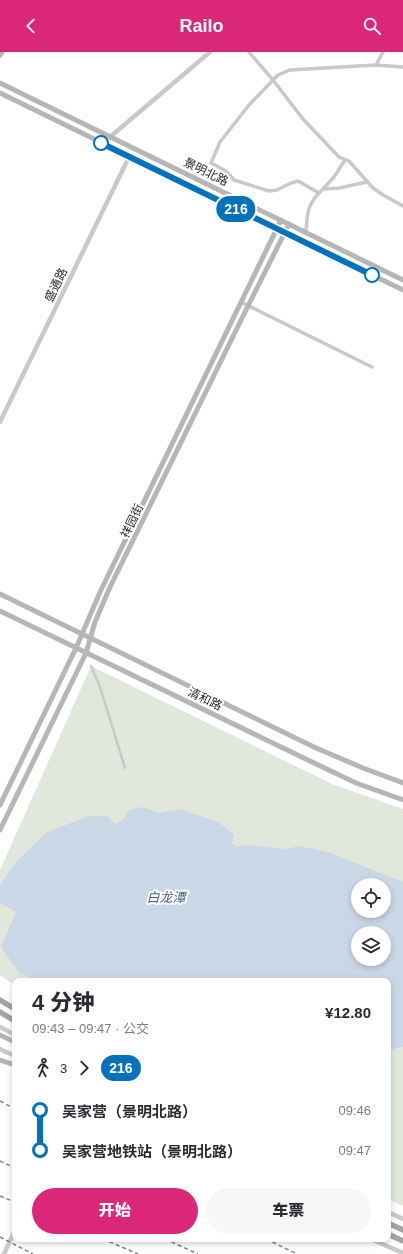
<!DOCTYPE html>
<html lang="zh">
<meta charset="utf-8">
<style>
body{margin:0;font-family:Helvetica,"Noto Sans SC",sans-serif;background:#f7f7f7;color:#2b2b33;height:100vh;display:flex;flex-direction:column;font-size:15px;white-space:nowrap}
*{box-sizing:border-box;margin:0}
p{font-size:13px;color:#7c7c81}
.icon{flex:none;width:22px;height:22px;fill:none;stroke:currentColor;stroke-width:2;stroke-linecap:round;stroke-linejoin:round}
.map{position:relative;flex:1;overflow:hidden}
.sheet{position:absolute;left:12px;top:926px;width:379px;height:264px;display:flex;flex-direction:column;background:#fff;border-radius:8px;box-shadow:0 2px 6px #0003}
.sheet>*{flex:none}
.badge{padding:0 8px;border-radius:13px;font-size:14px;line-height:26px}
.fabs{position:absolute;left:351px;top:826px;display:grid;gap:8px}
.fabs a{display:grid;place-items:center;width:40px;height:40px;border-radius:50%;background:#fff;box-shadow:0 2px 6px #0003;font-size:20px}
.map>.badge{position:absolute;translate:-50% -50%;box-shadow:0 0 0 2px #fff}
.legs{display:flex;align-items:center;gap:6px;height:44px;padding:0 20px;font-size:13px}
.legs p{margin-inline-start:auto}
.headline{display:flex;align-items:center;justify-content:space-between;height:68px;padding:0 20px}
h1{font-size:22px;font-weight:800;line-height:30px}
.action{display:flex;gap:8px;margin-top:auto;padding:8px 20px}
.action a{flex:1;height:46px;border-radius:24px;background:#db2777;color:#fff;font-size:16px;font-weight:800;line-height:46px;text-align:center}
.action a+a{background:#f7f7f7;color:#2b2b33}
ul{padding:0 20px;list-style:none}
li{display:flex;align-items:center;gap:14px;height:40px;font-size:15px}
li i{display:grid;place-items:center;width:6px;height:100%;margin:0 5px;background:currentColor}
li i::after{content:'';width:10px;height:10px;margin:-5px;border:3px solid;border-radius:50%;background:#fff}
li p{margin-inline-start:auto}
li:first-child i{background:linear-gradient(#0000 50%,currentColor 0)}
li:last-child i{background:linear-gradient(currentColor 50%,#0000 0)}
header{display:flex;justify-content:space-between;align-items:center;height:52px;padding:0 20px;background:#db2777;color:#fff;font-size:18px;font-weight:800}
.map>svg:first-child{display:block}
</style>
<header><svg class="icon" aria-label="back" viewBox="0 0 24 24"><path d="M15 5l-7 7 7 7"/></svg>Railo<svg class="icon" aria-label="search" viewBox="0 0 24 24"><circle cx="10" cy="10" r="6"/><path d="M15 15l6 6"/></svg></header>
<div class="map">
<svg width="403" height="1202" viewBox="0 0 403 1202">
<rect width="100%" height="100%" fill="#fff"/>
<!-- green -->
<path fill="#e1e8db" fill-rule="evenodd" d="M91 614 332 732 403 757V1154L388 1147V929H15V934L0 923V818ZM358 833H384V859H358ZM358 881H384V907H358Z"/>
<!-- water -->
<path fill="#c9d7e6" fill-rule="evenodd" d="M142 755 160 761 181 757 220 771 234 783 232 792 237 795 247 793 286 797 300 794 331 801 403 830V995L388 998V929H34L31 926 19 921 1 895 16 860 0 851V833L15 811 47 780 89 764H107L116 772 123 768 128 759ZM358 833H384V859H358ZM358 881H384V907H358Z"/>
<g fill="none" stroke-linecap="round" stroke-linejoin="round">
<!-- pedestrian -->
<path stroke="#c9c9c9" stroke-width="2.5" d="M91 614 100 635 125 716"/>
<!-- minor -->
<g stroke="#c9c9c9" stroke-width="3.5">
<path d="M249 0 273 28 303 67 339 105 349 109 372 135 383 143 403 154"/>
<path d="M376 13 383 0"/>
<path d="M323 137 334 125 345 108"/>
<path d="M319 141 323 137 339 136 367 130"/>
<path d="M306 180C307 164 307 153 319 141L298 129 291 131 277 138 269 139 234 128 226 119 211 111 220 90 249 53 278 23 290 18 376 13 403 15"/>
<path d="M241 250 372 315"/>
</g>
<!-- tertiary -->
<g stroke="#c9c9c9" stroke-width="4.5">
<path d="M110 85 210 0"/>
<path d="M0 370 129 105"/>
<path d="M0 975 15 983"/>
<path d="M0 997 15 1004"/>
<path d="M388 1160 403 1167"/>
<path d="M371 1187 403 1201"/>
<path d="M4 1202 15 1178"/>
</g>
<!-- secondary -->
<g stroke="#b6b6b6" stroke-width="5">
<path d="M0 3 2 0"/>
<path d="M0 31 403 228"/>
<path d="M0 41 403 238"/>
<path d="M0 542 316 696 363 716 403 731"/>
<path d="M0 559 310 709 356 731 403 748"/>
<path d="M0 753 76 596 101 538 281 168"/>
<path d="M0 778 86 601 95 570 110 535 246 258 289 172"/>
<path d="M0 983 15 990"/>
<path d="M0 1008 15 1013"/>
</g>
<!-- primary -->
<g stroke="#a4a4a4" stroke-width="5.5">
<path d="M0 948 15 957"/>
<path d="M0 960 15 969"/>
<path d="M388 1171 403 1178"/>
<path d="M388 1182 403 1189"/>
</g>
<!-- rail -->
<g stroke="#818181" stroke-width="1.5" stroke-dasharray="4 3" stroke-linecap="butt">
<path d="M0 1049 15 1057"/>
<path d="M0 1109 15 1116"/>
<path d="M0 1144 15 1150"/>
<path d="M0 1185 33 1202"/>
<path d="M103 1187 138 1202"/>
<path d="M165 1187 198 1202"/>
<path d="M266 1187 297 1202"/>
</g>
</g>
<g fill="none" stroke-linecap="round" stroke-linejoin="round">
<defs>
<path id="line-1" d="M101 91 372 223"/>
</defs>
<!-- line-1 casing -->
<use href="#line-1" stroke="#fff" stroke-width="9"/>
<!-- line-1 -->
<use href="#line-1" stroke="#0072bc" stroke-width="6"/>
</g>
<!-- markers -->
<g fill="#fff" stroke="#0072bc" stroke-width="2">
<circle cx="101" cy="91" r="7"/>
<circle cx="372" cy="223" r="7"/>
</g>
<g text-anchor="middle" stroke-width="4" stroke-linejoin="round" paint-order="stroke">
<!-- street labels -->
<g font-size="12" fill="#2c2c2c" stroke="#fff">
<text transform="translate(206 120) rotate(26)" y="4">景明北路</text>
<text transform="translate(56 233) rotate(-64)" y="4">盛通路</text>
<text transform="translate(132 469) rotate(-64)" y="4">祥园街</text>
<text transform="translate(205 647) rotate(26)" y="4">清和路</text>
</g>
<!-- water labels -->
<g font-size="13" font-style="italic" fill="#446284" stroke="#fff">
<text x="166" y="850">白龙潭</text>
</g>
</g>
</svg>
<div class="fabs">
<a><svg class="icon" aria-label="locate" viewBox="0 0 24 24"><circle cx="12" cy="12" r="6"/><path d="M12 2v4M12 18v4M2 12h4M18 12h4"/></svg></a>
<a><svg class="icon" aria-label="layers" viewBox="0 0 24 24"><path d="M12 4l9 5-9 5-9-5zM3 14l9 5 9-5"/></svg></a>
</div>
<b class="badge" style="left:236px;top:157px;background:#0072bc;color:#fff">216</b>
<section class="sheet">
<div class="headline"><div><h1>4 分钟</h1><p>09:43 – 09:47 · 公交</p></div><b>¥12.80</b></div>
<div class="legs"><svg class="icon" aria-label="walk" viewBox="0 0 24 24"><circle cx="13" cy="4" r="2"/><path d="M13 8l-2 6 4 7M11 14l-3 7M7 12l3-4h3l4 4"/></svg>3<svg class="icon" aria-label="forward" viewBox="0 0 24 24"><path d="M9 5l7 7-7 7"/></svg><b class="badge" style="background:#0072bc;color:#fff">216</b></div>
<ul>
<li><i style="color:#0072bc"></i><b>吴家营（景明北路）</b><p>09:46</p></li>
<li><i style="color:#0072bc"></i><b>吴家营地铁站（景明北路）</b><p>09:47</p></li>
</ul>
<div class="action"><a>开始</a><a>车票</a></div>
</section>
</div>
